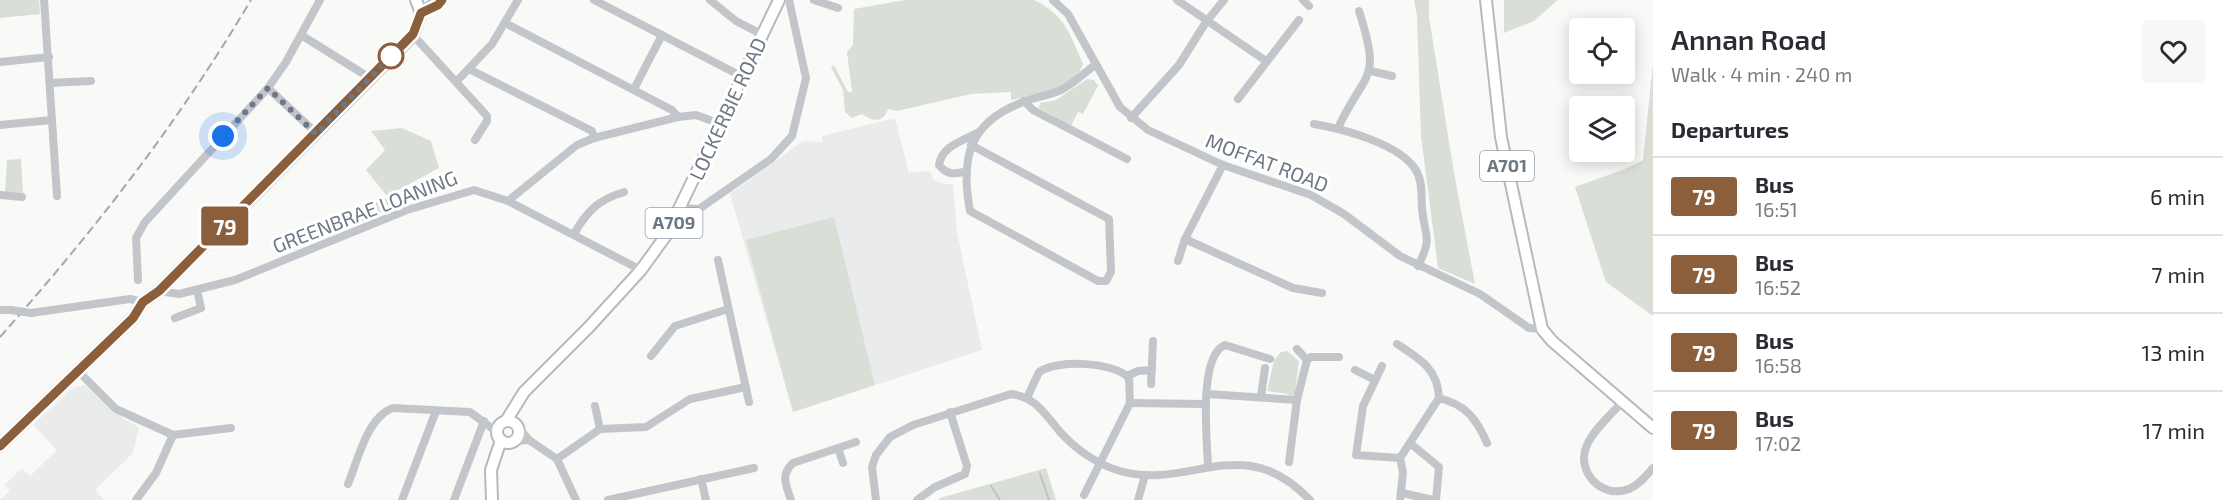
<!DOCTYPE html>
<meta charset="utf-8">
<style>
body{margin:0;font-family:"Exo 2",sans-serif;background:#f7f7f7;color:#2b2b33;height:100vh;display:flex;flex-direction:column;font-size:22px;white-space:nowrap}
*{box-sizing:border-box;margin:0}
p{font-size:20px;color:#7c7c81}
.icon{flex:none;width:33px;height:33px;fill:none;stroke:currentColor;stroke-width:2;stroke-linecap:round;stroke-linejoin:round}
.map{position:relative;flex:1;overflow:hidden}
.sheet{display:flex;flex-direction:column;background:#fff;width:570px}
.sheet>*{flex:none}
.badge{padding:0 12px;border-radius:4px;font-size:21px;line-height:39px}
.controls{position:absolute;left:1569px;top:18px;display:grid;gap:12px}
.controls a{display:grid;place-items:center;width:66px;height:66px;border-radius:6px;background:#fff;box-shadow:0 3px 15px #0003;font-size:30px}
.you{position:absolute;width:30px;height:30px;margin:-15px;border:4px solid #fff;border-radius:50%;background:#1a73e8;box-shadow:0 0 0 9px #1a73e833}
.map>.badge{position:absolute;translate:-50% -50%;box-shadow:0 0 0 3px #fff}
h2{padding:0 18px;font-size:22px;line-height:54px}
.round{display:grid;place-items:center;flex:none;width:63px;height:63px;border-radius:6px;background:#f7f7f7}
.overview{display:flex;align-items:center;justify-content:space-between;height:102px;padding:0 18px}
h1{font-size:28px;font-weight:600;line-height:45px}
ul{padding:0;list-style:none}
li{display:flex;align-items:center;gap:18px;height:78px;padding:0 18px;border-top:2px solid #e1e1e2}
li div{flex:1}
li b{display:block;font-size:22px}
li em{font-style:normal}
li .badge{min-width:66px;font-weight:700;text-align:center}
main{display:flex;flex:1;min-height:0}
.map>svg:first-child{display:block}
</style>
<main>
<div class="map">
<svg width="1653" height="500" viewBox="0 0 1653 500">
<rect width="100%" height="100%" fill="#f9faf8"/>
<!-- built -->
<g fill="#eaebeb">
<path d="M895 118 909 173 930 171 934 180 945 184H953L957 232 982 350 793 412 730 194 803 141 823 142 822 136Z"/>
<path d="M85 385 124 419 139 427 133 453 95 490 104 500H0L10 490 5 485 22 468 30 476 57 450 33 425 74 387Z"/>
</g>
<!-- green -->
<g fill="#d9ded7">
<path d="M0 0H39L40 14 0 18Z"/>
<path d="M905 0H1034C1065 15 1070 34 1083 64 1075 89 1033 95 1011 100V92L971 94 897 111 888 109C883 123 873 122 862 114L852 118 845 112 843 90 831 67 834 65 848 92H852L847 52 853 45 854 9Z"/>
<path d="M1414 0H1429V17L1454 173 1475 284 1438 268 1421 136 1417 16Z"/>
<path d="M1504 0H1558L1534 21 1504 33Z"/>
<path d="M1653 63V316L1606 282 1575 187 1625 169 1643 160Z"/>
<path d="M1087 79 1094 80 1098 86 1083 114 1078 112 1071 126 1039 108 1040 103 1056 100Z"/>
<path d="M402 128 431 141 439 168 387 196 366 170 385 150 371 131Z"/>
<path d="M21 159 23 193 5 192 7 160Z"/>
<path d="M389 197 394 207 362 221 358 210Z"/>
<path d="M834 217 875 385 793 412 746 240Z"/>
<path d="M1287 351 1299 361 1295 394 1290 397 1288 394 1267 391 1274 360 1281 352Z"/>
<path d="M1046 468 1056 500H938L940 498Z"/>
</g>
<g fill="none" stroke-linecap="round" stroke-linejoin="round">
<!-- stream -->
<g stroke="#bcc4c9" stroke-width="2">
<path d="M1040 474 1049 500"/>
<path d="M991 486 1000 500"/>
</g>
<defs>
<g id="major">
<path d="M416 0 421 13"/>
<path d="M1486 0 1501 137 1542 329 1552 341 1653 428"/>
<path d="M506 421 524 392 589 327 641 270 667 234 779 0"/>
<circle cx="508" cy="432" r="11"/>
<path d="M0 446 133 318 143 302 159 291 413 35 421 13 442 0"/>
<path d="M492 500 491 470 501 440"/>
</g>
</defs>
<!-- major casing -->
<use href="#major" stroke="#b6b9bd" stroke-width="14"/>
<!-- minor -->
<g stroke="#c2c5c9" stroke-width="8">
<path d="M44 0 57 196"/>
<path d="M594 0 743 77"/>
<path d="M710 0 736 21 763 35"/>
<path d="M814 0 838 8"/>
<path d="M1053 0 1068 14 1120 107 1148 130 1223 165 1311 195 1344 214 1400 256 1480 294 1529 328 1542 329"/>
<path d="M1177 0 1266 61"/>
<path d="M1303 0 1309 6"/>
<path d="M505 23 672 110 678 117 696 115 721 124"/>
<path d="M301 35 370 78"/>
<path d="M413 35 487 116V121L475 140"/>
<path d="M0 62 49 57"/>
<path d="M469 69 592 131 594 138"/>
<path d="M1371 71 1392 76"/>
<path d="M457 81 492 44 518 0"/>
<path d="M50 83 91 81"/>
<path d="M268 88 316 133"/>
<path d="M634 89 662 35"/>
<path d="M1238 99 1299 20"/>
<path d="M1024 101 1033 110 1127 159"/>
<path d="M1131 118 1179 65 1206 22 1224 0"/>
<path d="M1314 124C1343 129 1402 144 1417 172 1423 184 1421 196 1422 209 1425 239 1433 236 1418 266"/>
<path d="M0 125 52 120"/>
<path d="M1338 128C1366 69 1382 82 1359 11"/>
<path d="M971 145 1109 219 1111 272 1106 281H1098L970 211C960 157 969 121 1026 101 1037 97 1050 95 1061 90 1073 84 1084 73 1095 65"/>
<path d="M964 172C953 174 947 175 939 165 942 146 961 142 977 133"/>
<path d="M0 195 22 197"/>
<path d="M508 201 577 145 594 138 678 117"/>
<path d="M682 208 699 209 771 159 792 136 806 78 789 0"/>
<path d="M574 234C587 211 598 200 624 192"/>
<path d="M1185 239 1293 288 1322 293"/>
<path d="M718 260 749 402"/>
<path d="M1178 261 1185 239 1223 165"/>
<path d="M138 280 136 238 145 222 268 88 286 62 320 0"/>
<path d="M159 291 179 294 235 280 407 210 474 190 508 201 641 270"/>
<path d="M0 310H11"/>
<path d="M31 313 130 299 143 302"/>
<path d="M175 318 201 308 197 290"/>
<path d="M1397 344C1420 359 1438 369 1439 398L1400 458"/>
<path d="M1297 349 1307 360"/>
<path d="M651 356 675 326 728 309"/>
<path d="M1382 366 1363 406 1356 455 1400 458"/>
<path d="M1355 370 1375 380"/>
<path d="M78 371 116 409 173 435 231 428"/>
<path d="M1127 376 1138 371 1152 370"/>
<path d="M1151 384 1153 341"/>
<path d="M1207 394 1297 400"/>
<path d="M1261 396 1265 368"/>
<path d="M1027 398 1039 372C1057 359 1115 362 1129 378L1130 403 1084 495"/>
<path d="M1439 398C1466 405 1476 418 1487 443"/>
<path d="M1622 402C1611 415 1594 429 1587 445 1575 470 1601 500 1629 489 1639 485 1646 476 1653 468"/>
<path d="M1130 403 1205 404"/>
<path d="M595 406 600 429"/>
<path d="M519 428 529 440 557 459 576 500"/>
<path d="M514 441 529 440"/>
<path d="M1410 443 1439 467 1436 500"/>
<path d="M838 448 843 463"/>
<path d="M557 459 600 429 646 427 690 399 746 387"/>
<path d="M1289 462 1297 400 1307 360 1311 357H1339"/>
<path d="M1208 466C1207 440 1198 356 1225 345L1270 359"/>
<path d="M701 479 706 500"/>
<path d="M348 484C358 460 367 417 393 408L470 412 497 432"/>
<path d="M1402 493 1433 500"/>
<path d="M136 500 156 473 173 435"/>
<path d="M402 500 436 411"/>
<path d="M454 500 484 421"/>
<path d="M608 500 754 468"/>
<path d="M791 500C786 485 780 475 793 463L856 442"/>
<path d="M876 500 872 467 876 455 890 437 913 425 1011 394C1039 398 1046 417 1063 435 1078 451 1099 465 1120 471 1191 491 1242 429 1310 500"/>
<path d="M917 500 935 487 965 474 967 466 950 412"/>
<path d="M1138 500 1145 475"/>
<path d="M1400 500 1403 473 1400 458"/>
</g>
<!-- major -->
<use href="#major" stroke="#fff" stroke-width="10"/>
<!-- rail -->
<path stroke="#a2a7ad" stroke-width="2" stroke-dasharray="9 4.5" stroke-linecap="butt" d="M0 337C97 227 176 126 251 0"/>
<!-- minor-bridge -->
<path stroke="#c2c5c9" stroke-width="8" d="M11 310 31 313"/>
</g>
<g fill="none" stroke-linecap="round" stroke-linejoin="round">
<defs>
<path id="line" d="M0 446 133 318 143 302 159 291 413 34 421 13 438 5 442 0"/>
</defs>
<!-- line casing -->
<use href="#line" stroke="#fff" stroke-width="14"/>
<!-- line -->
<use href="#line" stroke="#8b5e3c" stroke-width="9"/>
<!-- walk -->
<path stroke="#6c7885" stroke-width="6" stroke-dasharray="0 10.8" d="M223 136 268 88 316 134 391 56"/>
</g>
<!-- markers -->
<circle fill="#fff" stroke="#8b5e3c" stroke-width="3" cx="391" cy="56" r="12"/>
<g text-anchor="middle" stroke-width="6" stroke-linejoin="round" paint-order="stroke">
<!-- shield labels -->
<g fill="#fff" stroke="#98a0aa" stroke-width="1.5">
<rect x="1480" y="151" width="54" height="30" rx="4.5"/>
<rect x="645.5" y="208" width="57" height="30" rx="4.5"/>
</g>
<g font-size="18" font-weight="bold" fill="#6c7885">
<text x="1507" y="172">A701</text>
<text x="674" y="229">A709</text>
</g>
<!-- street labels -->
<g font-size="20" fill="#6c7885" stroke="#fff">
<text transform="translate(728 109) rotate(-65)" y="7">LOCKERBIE ROAD</text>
<text transform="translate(1267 163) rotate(21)" y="7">MOFFAT ROAD</text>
<text transform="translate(365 212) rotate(-21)" y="7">GREENBRAE LOANING</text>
</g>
</g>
</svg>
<div class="controls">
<a><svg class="icon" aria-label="locate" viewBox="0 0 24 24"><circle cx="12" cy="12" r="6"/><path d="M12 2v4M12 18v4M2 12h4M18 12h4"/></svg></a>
<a><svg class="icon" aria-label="layers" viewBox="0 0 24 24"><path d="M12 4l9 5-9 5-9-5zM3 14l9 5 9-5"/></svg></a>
</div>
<div class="you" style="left:223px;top:136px"></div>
<b class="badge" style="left:225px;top:226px;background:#8b5e3c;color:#fff">79</b>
</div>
<section class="sheet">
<div class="overview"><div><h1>Annan Road</h1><p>Walk · 4 min · 240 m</p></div><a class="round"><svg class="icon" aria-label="heart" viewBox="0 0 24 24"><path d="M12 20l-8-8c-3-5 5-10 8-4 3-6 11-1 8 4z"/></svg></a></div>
<h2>Departures</h2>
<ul>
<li><span class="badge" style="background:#8b5e3c;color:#fff">79</span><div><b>Bus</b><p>16:51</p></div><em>6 min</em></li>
<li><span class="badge" style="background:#8b5e3c;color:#fff">79</span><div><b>Bus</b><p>16:52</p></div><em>7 min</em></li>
<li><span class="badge" style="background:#8b5e3c;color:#fff">79</span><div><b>Bus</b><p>16:58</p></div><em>13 min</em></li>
<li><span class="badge" style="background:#8b5e3c;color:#fff">79</span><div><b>Bus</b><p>17:02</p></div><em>17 min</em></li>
</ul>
</section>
</main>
